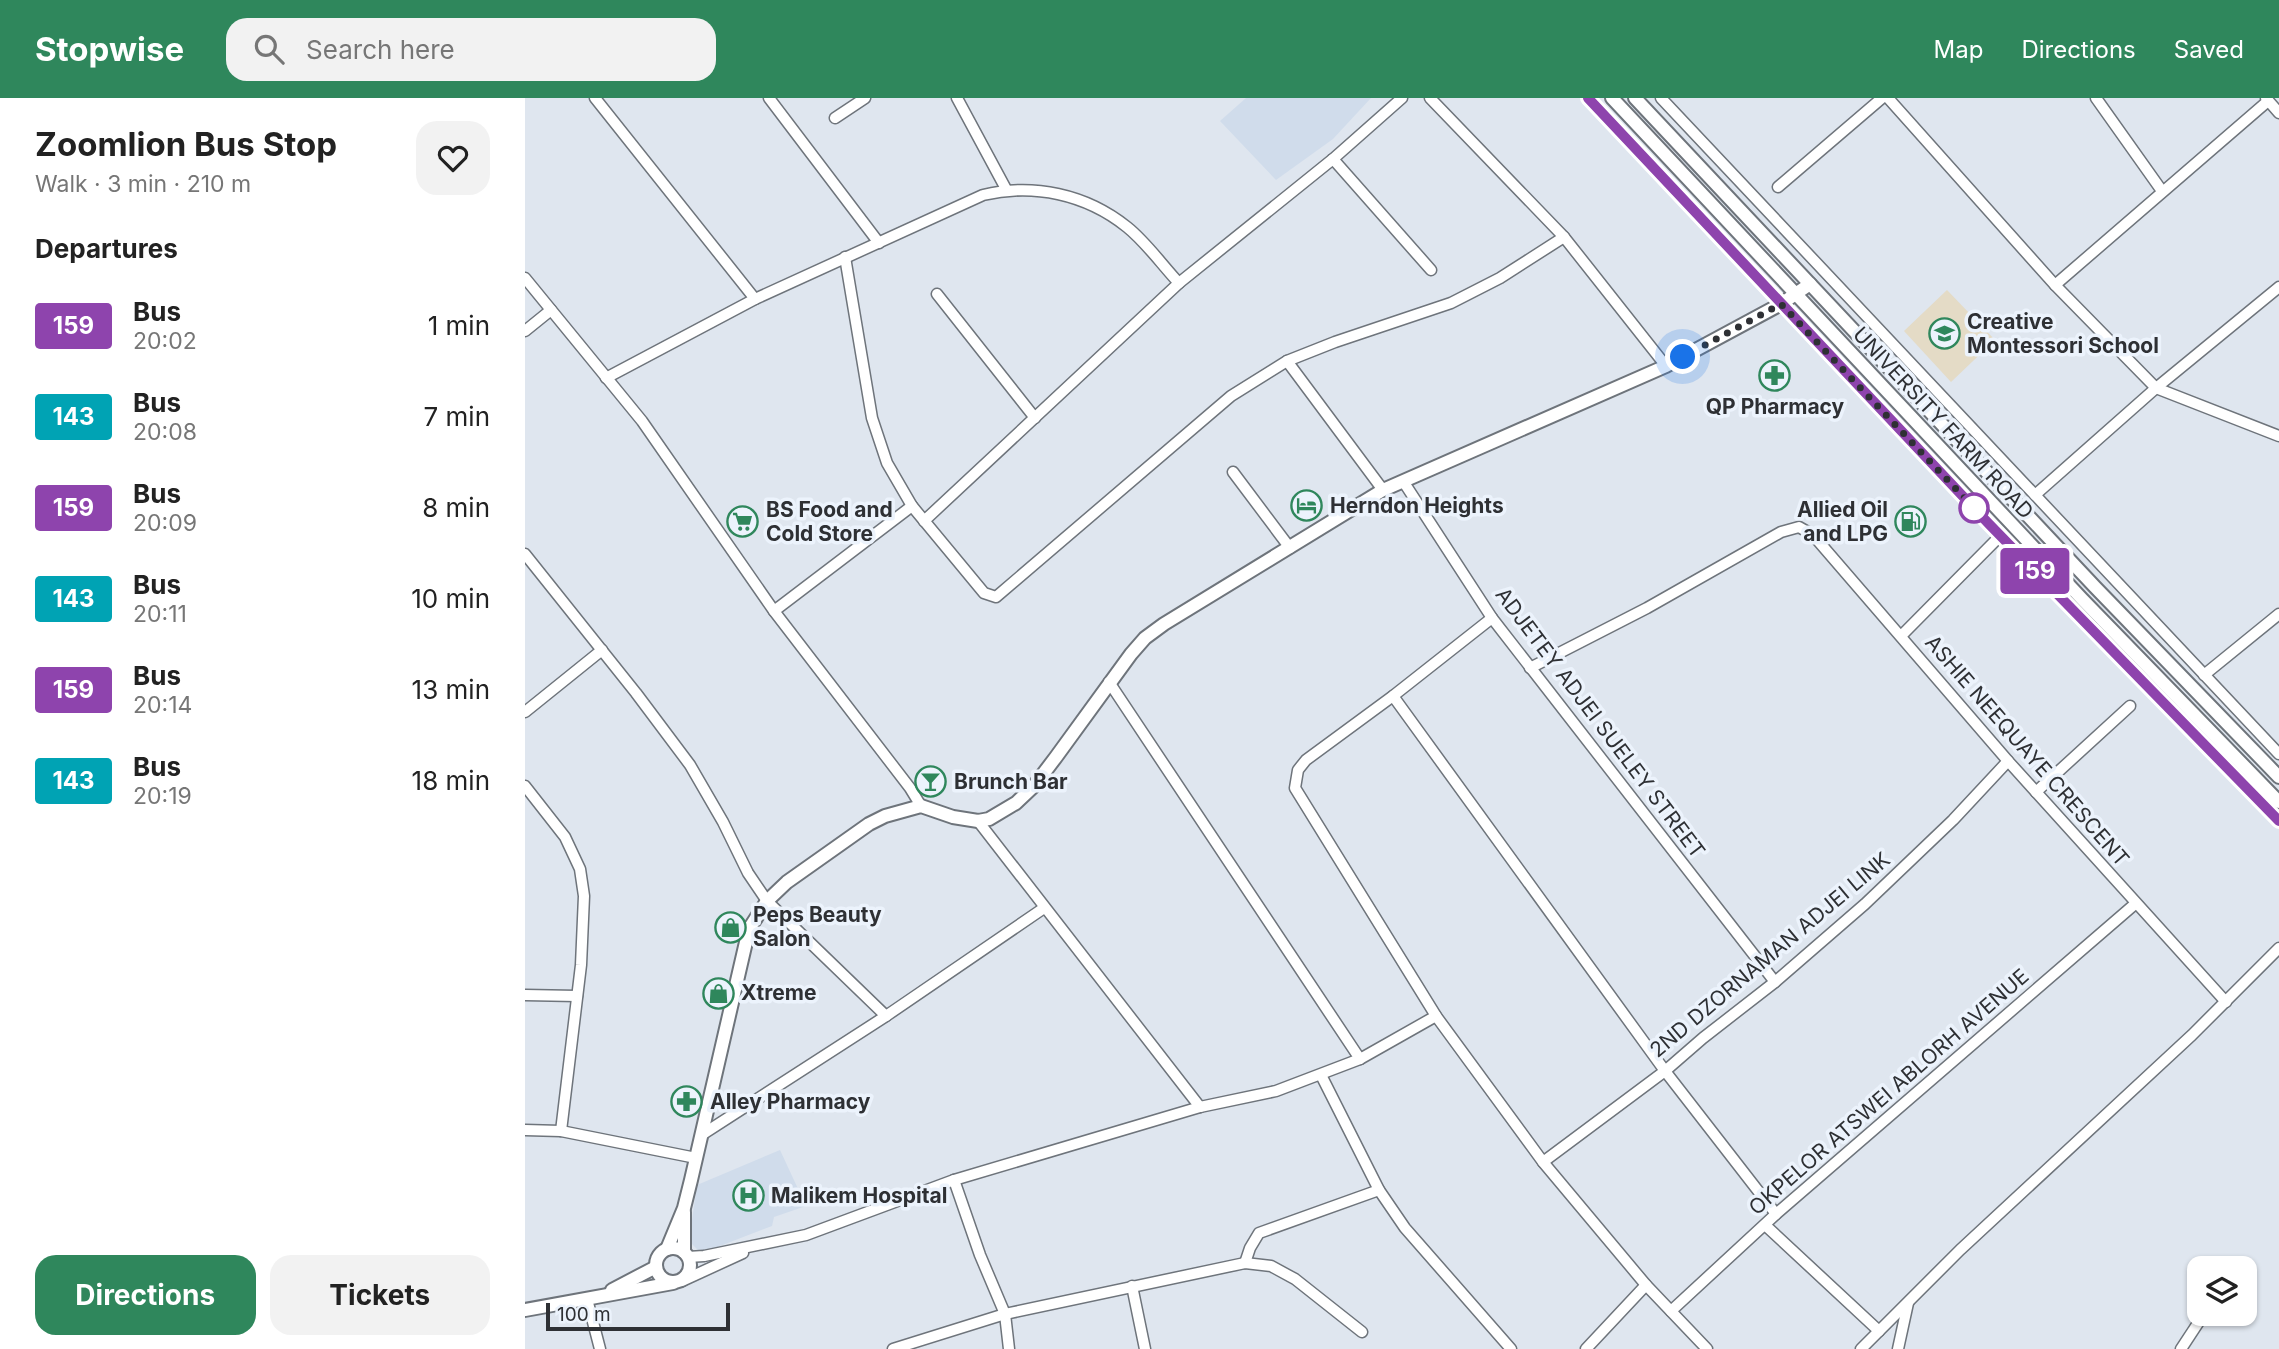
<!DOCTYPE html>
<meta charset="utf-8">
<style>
body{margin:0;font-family:Inter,sans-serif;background:#f2f2f2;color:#222;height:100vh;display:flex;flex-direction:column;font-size:26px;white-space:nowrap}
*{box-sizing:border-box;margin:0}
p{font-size:23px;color:#767676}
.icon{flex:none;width:38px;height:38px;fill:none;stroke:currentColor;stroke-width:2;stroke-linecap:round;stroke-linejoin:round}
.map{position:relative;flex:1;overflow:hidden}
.panel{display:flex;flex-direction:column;background:#fff;width:525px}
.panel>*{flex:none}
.badge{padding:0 14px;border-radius:5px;font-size:24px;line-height:46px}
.buttons{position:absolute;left:1662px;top:1158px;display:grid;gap:14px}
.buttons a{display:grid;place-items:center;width:70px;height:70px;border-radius:14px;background:#fff;box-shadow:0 2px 5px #0004;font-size:35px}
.scale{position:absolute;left:21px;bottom:18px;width:184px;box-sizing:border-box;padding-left:7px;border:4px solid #2e3034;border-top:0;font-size:19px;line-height:24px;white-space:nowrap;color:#2e3034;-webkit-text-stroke:5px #ecf3fc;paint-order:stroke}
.you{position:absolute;width:35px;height:35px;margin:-18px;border:5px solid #fff;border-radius:50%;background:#1a73e8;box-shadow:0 0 0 10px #1a73e833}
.map>.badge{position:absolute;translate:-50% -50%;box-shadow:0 0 0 4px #fff}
h2{padding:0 35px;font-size:26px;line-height:63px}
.round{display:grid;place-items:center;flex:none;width:74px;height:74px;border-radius:21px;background:#f2f2f2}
.head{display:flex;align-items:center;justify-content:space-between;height:119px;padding:0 35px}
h1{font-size:33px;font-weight:700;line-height:52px}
.button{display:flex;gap:14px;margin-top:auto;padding:14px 35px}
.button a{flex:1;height:80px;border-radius:21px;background:#2f875c;color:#fff;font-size:28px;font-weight:700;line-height:80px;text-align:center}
.button a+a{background:#f2f2f2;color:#222}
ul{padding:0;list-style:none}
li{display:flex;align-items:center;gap:21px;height:91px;padding:0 35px}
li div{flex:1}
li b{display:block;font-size:26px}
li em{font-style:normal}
li .badge{min-width:77px;font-weight:700;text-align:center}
header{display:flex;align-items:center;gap:42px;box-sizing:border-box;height:98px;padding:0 35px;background:#2f875c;color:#fff}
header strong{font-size:33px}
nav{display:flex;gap:38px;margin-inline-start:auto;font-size:24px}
.search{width:490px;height:63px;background:#f2f2f2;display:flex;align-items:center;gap:18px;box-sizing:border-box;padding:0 24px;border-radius:21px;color:#767676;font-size:26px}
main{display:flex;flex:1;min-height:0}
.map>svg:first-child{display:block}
</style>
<header>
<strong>Stopwise</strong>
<div class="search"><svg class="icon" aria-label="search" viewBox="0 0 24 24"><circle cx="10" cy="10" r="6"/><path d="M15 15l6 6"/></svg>Search here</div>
<nav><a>Map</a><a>Directions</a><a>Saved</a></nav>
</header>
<main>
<section class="panel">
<div class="head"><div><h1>Zoomlion Bus Stop</h1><p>Walk · 3 min · 210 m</p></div><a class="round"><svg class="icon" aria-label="heart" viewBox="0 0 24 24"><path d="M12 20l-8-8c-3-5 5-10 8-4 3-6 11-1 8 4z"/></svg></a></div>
<h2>Departures</h2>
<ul>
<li><span class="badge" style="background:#8e44ad;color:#fff">159</span><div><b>Bus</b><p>20:02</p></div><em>1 min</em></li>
<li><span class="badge" style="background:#00a3b4;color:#fff">143</span><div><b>Bus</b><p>20:08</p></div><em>7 min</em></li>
<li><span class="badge" style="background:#8e44ad;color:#fff">159</span><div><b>Bus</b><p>20:09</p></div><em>8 min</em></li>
<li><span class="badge" style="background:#00a3b4;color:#fff">143</span><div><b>Bus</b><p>20:11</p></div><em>10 min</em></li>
<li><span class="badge" style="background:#8e44ad;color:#fff">159</span><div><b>Bus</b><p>20:14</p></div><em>13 min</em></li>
<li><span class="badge" style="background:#00a3b4;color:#fff">143</span><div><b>Bus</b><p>20:19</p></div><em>18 min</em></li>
</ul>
<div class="button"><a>Directions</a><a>Tickets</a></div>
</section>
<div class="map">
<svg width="1754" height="1251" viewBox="0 0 1754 1251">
<rect width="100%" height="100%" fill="#dfe6ef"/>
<!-- built -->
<g fill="#d0dceb">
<path d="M721 0H846L808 41 751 82 695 23Z"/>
<path d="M255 1052 281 1108 249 1119 247 1128 182 1153 173 1152 164 1143 172 1087Z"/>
</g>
<!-- education -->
<path fill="#e4dbc6" d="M1422 192 1470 242 1426 284 1379 233Z"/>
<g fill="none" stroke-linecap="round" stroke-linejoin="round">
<defs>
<g id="minor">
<path d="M70 0 230 201"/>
<path d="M244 0 354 145"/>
<path d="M432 0 481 91"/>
<path d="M905 0 1039 139 1141 268"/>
<path d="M1063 0 1464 426 1754 723"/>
<path d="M1136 0 1754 656"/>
<path d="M1363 0 1530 187 1631 290 1754 338"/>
<path d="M1571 0 1637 93"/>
<path d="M1741 0 1754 15"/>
<path d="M310 20 340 0"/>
<path d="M808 61 906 172"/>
<path d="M1253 89 1357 0"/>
<path d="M320 159 347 320 362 365 387 408 459 495 471 499 706 298 762 263 810 244 926 205 975 180 1039 139"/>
<path d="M0 180 117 323 249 513 385 690 396 708"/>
<path d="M1530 187 1743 3"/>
<path d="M412 196 510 320"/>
<path d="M0 233 26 212"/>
<path d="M762 263 858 392"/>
<path d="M81 280 230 201 458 97C508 85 561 96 602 129 621 144 637 167 654 185"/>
<path d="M708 374 765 450"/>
<path d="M878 383 967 520 1250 884"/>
<path d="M1510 397 1631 290 1754 189"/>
<path d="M399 423 654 185 808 61 877 0"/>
<path d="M0 456 111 595 165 667 198 724 223 775 242 803 361 918"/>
<path d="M249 513 387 408"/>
<path d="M967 520 868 598 781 662 773 672 770 690 911 918 1018 1064 1121 1187 1182 1251"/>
<path d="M1376 538 1476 437"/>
<path d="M1005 570 1122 510 1256 434 1274 429 1288 437 1483 663 1701 904"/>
<path d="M1679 577 1754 516"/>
<path d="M584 584 835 961"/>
<path d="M868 598 1140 973 1251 1116"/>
<path d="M0 614 77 552"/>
<path d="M0 688 40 739 55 771 59 798 56 867 36 1033"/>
<path d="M1511 694 1605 608"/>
<path d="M453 723 675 1009"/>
<path d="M0 897 52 898"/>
<path d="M796 977 854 1092 880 1130 986 1251"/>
<path d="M0 1032 36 1033 171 1060"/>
<path d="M178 1036 361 918 519 810"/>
<path d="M1018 1064 1140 973 1178 940 1250 884 1340 806 1428 722 1483 663"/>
<path d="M429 1082 455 1157 480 1216 484 1251"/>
<path d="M1240 1127 1354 1233"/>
<path d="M163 1159 179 1158 281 1137 429 1082 675 1009 751 993 835 961 911 918"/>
<path d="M720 1165 725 1150 734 1135 854 1092"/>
<path d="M157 1183 218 1155"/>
<path d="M607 1188 620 1251"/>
<path d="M62 1201 75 1251"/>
<path d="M1146 1213 1251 1116 1610 806"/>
<path d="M368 1251 480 1216 720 1165 746 1168 770 1181 837 1234"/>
<path d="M1061 1251 1121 1187"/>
<path d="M1336 1251 1435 1152 1667 937 1754 850"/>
<path d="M1373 1251 1383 1205"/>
<path d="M1656 1251 1679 1216"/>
</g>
<g id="tertiary">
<path d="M1087 0 1557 501 1754 704"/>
<path d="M1110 0 1570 489 1754 679"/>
<circle cx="148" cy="1167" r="17"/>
<path d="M142 1151 159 1110 166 1082 224 831 242 803 262 784 344 726 360 718 396 708 428 719 453 723 464 721 491 705 509 688 531 659 606 556 620 540 639 526 858 392 1141 268 1256 206 1285 186"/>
<path d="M159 1154V1114"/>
<path d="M87 1192 131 1169"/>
<path d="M0 1212 148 1185"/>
</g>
</defs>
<!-- minor casing -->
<use href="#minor" stroke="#6e747b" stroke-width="13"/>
<!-- tertiary casing -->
<use href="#tertiary" stroke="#6e747b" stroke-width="16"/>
<!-- minor -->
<use href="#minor" stroke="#fff" stroke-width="10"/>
<!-- tertiary -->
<use href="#tertiary" stroke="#fff" stroke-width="12"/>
</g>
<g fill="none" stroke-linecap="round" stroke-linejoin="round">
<defs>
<path id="line" d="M1063 0 1464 426 1754 723"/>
</defs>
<!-- line casing -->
<use href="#line" stroke="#fff" stroke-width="16"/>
<!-- line -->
<use href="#line" stroke="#8e44ad" stroke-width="10"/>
<!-- walk -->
<path stroke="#2e3034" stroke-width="7" stroke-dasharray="0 12.6" d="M1158 259 1256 206 1449 410"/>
</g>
<!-- icons -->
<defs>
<symbol id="school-ring" viewBox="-11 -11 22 22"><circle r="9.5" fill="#ecf3fc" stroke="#2f875c" stroke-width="1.5"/><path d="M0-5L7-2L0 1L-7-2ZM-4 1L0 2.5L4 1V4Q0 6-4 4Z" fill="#2f875c"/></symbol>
<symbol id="pharmacy-ring" viewBox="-11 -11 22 22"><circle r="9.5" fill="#ecf3fc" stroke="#2f875c" stroke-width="1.5"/><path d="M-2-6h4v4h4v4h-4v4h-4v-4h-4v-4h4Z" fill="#2f875c"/></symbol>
<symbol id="hotel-ring" viewBox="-11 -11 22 22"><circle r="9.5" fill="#ecf3fc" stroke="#2f875c" stroke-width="1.5"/><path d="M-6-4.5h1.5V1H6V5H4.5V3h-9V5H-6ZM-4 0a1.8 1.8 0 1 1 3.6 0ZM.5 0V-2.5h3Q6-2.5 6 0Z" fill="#2f875c"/></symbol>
<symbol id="supermarket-ring" viewBox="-11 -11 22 22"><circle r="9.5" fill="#ecf3fc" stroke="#2f875c" stroke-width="1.5"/><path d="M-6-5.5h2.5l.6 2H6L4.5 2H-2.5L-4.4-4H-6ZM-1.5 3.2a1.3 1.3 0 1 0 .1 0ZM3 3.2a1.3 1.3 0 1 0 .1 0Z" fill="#2f875c"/></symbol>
<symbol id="fuel-ring" viewBox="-11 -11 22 22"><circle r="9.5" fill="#ecf3fc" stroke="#2f875c" stroke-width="1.5"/><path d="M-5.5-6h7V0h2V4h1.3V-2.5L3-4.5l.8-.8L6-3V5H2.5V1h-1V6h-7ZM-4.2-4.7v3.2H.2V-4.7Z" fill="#2f875c"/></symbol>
<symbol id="bar-ring" viewBox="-11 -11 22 22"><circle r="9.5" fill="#ecf3fc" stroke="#2f875c" stroke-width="1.5"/><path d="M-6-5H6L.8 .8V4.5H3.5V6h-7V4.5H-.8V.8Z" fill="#2f875c"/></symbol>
<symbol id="shop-ring" viewBox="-11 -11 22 22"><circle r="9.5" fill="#ecf3fc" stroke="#2f875c" stroke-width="1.5"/><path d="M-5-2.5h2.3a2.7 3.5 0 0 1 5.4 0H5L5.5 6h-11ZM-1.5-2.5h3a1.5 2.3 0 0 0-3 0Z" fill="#2f875c"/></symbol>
<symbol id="hospital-ring" viewBox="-11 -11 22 22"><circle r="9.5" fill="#ecf3fc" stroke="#2f875c" stroke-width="1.5"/><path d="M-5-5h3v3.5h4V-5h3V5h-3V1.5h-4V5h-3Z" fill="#2f875c"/></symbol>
</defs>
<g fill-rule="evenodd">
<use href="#school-ring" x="1402" y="218" width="35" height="35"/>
<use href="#pharmacy-ring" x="1232" y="260" width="35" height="35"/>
<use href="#hotel-ring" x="764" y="390" width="35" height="35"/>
<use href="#supermarket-ring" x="200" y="406" width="35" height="35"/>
<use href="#fuel-ring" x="1368" y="406" width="35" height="35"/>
<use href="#bar-ring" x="388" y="666" width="35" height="35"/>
<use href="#shop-ring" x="188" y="812" width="35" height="35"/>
<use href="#shop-ring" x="176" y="878" width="35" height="35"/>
<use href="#pharmacy-ring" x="144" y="986" width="35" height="35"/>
<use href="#hospital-ring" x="206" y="1080" width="35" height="35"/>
</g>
<!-- markers -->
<circle fill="#fff" stroke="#8e44ad" stroke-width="3.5" cx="1449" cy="410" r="14"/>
<g text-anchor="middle" stroke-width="7" stroke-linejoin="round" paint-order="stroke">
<!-- poi labels -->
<g font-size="21" font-weight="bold" fill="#2e3034" stroke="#ecf3fc" text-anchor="start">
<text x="1442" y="231">Creative<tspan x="1442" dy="24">Montessori School</tspan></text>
<text x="1250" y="316" text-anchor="middle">QP Pharmacy</text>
<text x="805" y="415">Herndon Heights</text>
<text x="241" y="419">BS Food and<tspan x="241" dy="24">Cold Store</tspan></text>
<text x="1363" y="419" text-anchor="end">Allied Oil<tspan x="1363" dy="24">and LPG</tspan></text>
<text x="429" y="691">Brunch Bar</text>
<text x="228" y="824">Peps Beauty<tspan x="228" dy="24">Salon</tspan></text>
<text x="216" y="902">Xtreme</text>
<text x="185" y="1011">Alley Pharmacy</text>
<text x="246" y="1105">Malikem Hospital</text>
</g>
<!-- street labels -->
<g font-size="21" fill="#2e3034" stroke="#ecf3fc">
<text transform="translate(1418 325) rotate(47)" y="7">UNIVERSITY FARM ROAD</text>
<text transform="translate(1075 625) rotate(53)" y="7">ADJETEY ADJEI SUELEY STREET</text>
<text transform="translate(1502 653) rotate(49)" y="7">ASHIE NEEQUAYE CRESCENT</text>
<text transform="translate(1245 857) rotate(-40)" y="7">2ND DZORNAMAN ADJEI LINK</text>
<text transform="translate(1364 994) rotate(-41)" y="7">OKPELOR ATSWEI ABLORH AVENUE</text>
</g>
</g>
</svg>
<div class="buttons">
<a><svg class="icon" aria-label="layers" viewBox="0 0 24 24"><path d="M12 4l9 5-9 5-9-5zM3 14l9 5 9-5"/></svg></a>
</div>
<div class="scale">100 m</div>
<div class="you" style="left:1158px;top:259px"></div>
<b class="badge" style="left:1510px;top:473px;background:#8e44ad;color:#fff">159</b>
</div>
</main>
